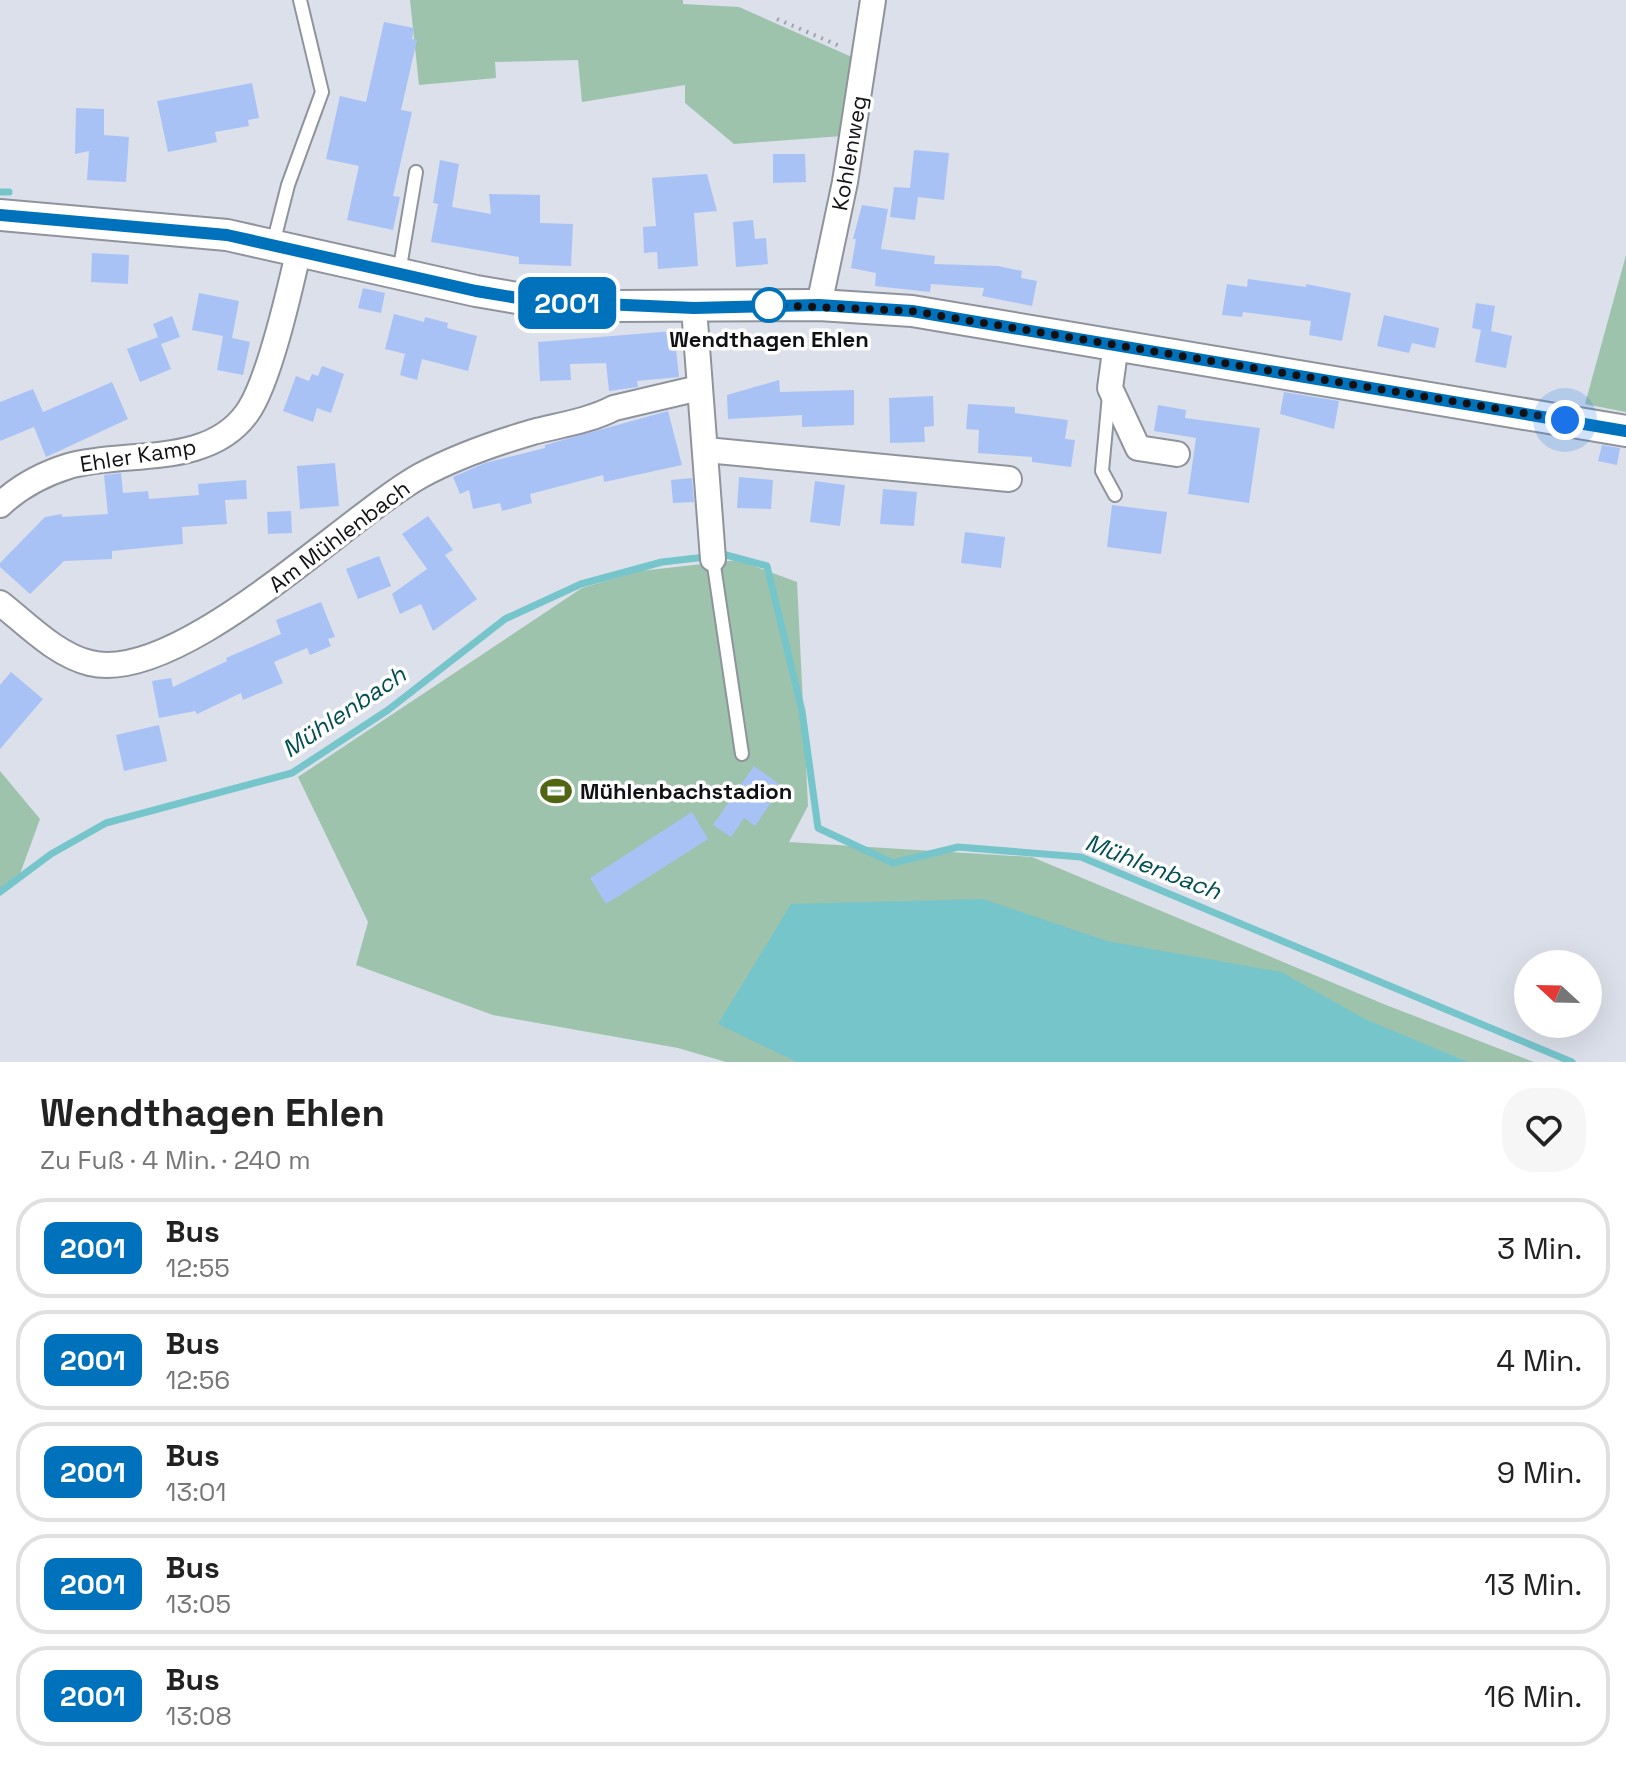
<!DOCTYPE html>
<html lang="de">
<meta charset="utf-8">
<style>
body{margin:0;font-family:"Space Grotesk",sans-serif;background:#f6f6f6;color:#222;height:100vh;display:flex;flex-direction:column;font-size:30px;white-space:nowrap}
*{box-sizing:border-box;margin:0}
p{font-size:26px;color:#767676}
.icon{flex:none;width:44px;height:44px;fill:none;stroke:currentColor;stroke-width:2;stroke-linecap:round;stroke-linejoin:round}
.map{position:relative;height:1062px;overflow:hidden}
.panel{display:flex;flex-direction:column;background:#fff;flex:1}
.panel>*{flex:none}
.badge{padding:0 16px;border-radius:12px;font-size:28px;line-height:52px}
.needle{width:52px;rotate:292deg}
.fabs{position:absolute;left:1514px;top:950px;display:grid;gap:16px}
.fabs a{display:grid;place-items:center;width:88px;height:88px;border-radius:50%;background:#fff;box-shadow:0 8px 32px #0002;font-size:40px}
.you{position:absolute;width:40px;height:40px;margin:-20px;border:6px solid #fff;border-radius:50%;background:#1a73e8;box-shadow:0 0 0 12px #1a73e833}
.map>.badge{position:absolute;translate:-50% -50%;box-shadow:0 0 0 4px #fff}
.round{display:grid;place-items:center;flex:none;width:84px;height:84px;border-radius:32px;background:#f6f6f6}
.overview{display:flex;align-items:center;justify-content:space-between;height:136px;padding:0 40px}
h1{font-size:38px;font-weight:600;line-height:60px}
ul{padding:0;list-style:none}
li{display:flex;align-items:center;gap:24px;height:100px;margin:0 16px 12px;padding:0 24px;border:4px solid #e0e0e0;border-radius:32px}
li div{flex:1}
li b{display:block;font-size:30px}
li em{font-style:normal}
li .badge{min-width:88px;font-weight:700;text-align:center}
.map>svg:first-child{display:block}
</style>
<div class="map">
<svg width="1626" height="1062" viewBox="0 0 1626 1062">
<rect width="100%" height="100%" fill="#dbe0ea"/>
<!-- green -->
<g fill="#9dc3ad">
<path d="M410 0H683V4L739 7 854 58 842 136 734 144 685 103V85L582 102 578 60 495 62 496 78 419 85Z"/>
<path d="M1626 255V412L1585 404Z"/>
<path d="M738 560 797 582 808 806 789 842 1032 857 1386 1005 1534 1062H726L678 1048 493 1015 356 965 368 922 298 777 582 588 640 571Z"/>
<path d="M0 771 40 819 20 874 0 889Z"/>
</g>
<!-- water -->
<path fill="#75c5cb" d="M983 899 1107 941 1281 972 1367 1020 1468 1062H797L718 1024 791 904Z"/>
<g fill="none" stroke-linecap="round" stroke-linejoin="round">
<!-- stream -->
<g stroke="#75c5cb" stroke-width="7">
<path d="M0 192H9"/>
<path d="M726 555 767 566 802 711 818 828 893 863 958 847 1081 857 1572 1062"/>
<path d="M0 892 51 854 106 823 292 773 388 710 505 619 581 584 662 562 706 557"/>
</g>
</g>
<!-- building -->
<g fill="#a9c2f6">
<path d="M384 22 414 28 412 39 417 40 401 110 412 112 393 196 400 197 393 230 347 220 359 166 326 159 340 96 366 102Z"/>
<path d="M252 83 259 118 248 120 249 126 215 132 217 142 168 152 157 101Z"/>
<path d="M76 108 104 109V135L129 137 126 182 87 180 89 151 75 154Z"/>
<path d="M914 150 949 153 944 200 918 197 915 220 890 217 894 187 910 188Z"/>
<path d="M773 154H805L806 182 773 183Z"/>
<path d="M440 160 459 164 452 207 491 214 489 194 540 195V223L573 224 571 266 519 264V257L431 242 438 204 433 203Z"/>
<path d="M707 174 717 211 694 213 698 266 658 269 657 252 644 253 643 227 656 226 652 178Z"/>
<path d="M862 205 888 209 881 249 935 256 934 264 998 266 1022 271 1021 278 1037 281 1032 306 982 296 984 288 931 284 930 292 875 286 876 273 851 268 856 239H853Z"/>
<path d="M753 220 755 239 766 238 768 264 736 267 733 222Z"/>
<path d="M92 253 129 255 128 284 91 282Z"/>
<path d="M1248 279 1306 287V284L1351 293 1342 341 1309 335 1311 321 1243 312 1242 317 1222 315 1227 284 1247 287Z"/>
<path d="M363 288 385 293 381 313 358 308Z"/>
<path d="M199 293 239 301 232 338 250 342 243 375 217 370 223 336 192 330Z"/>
<path d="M1476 303 1495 306 1491 331 1512 336 1506 368 1475 362 1481 330 1472 328Z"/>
<path d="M394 314 424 322 425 317 448 323 447 328 477 336 468 371 422 359 417 380 400 375 405 354 385 349Z"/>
<path d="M1384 315 1439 328 1435 348 1412 343 1409 353 1377 346Z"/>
<path d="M172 316 180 337 161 344 171 369 140 382 127 349 158 337 153 324Z"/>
<path d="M674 331 679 377 637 381 638 387 609 391 606 363 570 364 571 380 540 381 538 342Z"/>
<path d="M322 366 344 374 331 413 317 408 313 422 283 411 296 376 309 381 312 374 318 376Z"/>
<path d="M779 380 780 392 854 390V425L802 427V415L728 419 727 395Z"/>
<path d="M112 382 128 419 46 457 34 427 0 441V402L33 389 43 412Z"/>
<path d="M1284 392 1339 401 1334 429 1280 414Z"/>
<path d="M933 396 934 426 924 427 925 442 890 443 889 398Z"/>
<path d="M968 404 1015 407V413L1068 420 1065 439 1075 440 1071 467 1032 462V457L978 453 979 430 966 429Z"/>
<path d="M1158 405 1186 410 1185 418 1260 428 1249 503 1188 494 1196 438 1154 431Z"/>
<path d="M668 411 682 465 604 482 603 475 530 494 532 503 502 511 500 503 473 509 469 490 460 494 453 477 485 463 545 448V445Z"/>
<path d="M1602 445 1620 448 1617 465 1598 461Z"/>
<path d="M335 463 339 506 300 509 297 466Z"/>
<path d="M121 473 123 493 148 491 149 499 199 495 198 484 246 480 247 499 225 500 227 524 182 527 183 544 112 551V559L64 561 30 594 0 567V563L45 517 62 514V517L108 514 104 475Z"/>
<path d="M739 477 773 480 771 509 737 508Z"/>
<path d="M692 478 694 502 673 503 671 480Z"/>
<path d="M815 481 845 485 840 526 810 522Z"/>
<path d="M883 489 917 492 914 526 880 524Z"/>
<path d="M1112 505 1167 512 1161 554 1107 547Z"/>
<path d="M291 511 292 533 268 534 267 512Z"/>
<path d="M428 516 453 550 445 555 477 599 433 631 421 604 400 614 392 594 427 569 402 534Z"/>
<path d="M965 532 1005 537 1001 568 961 563Z"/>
<path d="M379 556 391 586 358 599 346 569Z"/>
<path d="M321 602 335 637 328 639 331 646 310 655 307 648 274 662 283 683 243 700 241 693 197 714 195 711 159 718 152 681 171 678 173 687 227 661 226 658 281 634 276 620Z"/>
<path d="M11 672 43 699 0 749V685Z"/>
<path d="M159 725 167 761 124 771 116 735Z"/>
<path d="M754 766 782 786 755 826 744 818 731 837 713 825Z"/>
<path d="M692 812 708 839 606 904 590 878Z"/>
</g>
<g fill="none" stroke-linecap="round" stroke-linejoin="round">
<defs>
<g id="service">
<path d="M273 244 288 185 322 92 300 0"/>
<path d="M399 273 416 172"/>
<path d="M1109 395 1102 471 1115 495"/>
<path d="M713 559 742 754"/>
</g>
<g id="minor">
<path d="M819 305 845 182 873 0"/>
<path d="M694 308 713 559"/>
<path d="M1116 344 1110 388 1138 448 1177 454"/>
<path d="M706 450 1009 479"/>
<path d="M0 505C20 486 43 474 69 466 126 450 208 468 247 413 269 383 290 289 299 249"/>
<path d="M0 603C27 624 56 655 90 663 179 685 344 519 420 476 455 457 495 443 533 432 560 425 589 421 614 408L699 388"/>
</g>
<path id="tertiary" d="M0 215 227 235 476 291 535 301 615 306 819 305 912 311 1626 431"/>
</defs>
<!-- service casing -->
<use href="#service" stroke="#8e939c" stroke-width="16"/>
<!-- minor casing -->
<use href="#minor" stroke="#8e939c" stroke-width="28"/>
<!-- tertiary casing -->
<use href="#tertiary" stroke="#8e939c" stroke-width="34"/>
<!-- path -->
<path stroke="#9ea2aa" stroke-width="4" stroke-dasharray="2 6" stroke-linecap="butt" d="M777 19 842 47"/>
<!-- service -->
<use href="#service" stroke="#fff" stroke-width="12"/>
<!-- minor -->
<use href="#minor" stroke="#fff" stroke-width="24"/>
<!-- tertiary -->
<use href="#tertiary" stroke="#fff" stroke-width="30"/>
</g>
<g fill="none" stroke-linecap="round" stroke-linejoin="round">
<defs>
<path id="line" d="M0 215 227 235 476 291 535 301 694 308 819 305 912 311 1626 431"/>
</defs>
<!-- line casing -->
<use href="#line" stroke="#fff" stroke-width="18"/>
<!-- line -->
<use href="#line" stroke="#0072bc" stroke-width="12"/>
<!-- walk -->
<path stroke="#0f1114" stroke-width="8" stroke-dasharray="0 14.4" d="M769 305 912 311 1565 420"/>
</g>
<!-- icons -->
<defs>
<symbol id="stadium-bare" viewBox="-9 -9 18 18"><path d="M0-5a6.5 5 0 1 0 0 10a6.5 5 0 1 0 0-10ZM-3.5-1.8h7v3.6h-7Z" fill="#506613" stroke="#fff" stroke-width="2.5" paint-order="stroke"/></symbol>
</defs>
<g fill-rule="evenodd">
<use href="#stadium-bare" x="534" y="769" width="44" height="44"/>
</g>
<!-- markers -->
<circle fill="#fff" stroke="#0072bc" stroke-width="4" cx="769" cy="305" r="16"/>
<g text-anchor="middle" stroke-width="7" stroke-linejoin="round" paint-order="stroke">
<!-- street labels -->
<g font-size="22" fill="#0f1114" stroke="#fff">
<text transform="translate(849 153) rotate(-80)" y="8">Kohlenweg</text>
<text transform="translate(138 455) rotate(-9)" y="8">Ehler Kamp</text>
<text transform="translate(339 536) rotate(-37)" y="8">Am Mühlenbach</text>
</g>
<!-- stop labels -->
<g font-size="22" font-weight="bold" fill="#0f1114" stroke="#fff">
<text x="769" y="347">Wendthagen Ehlen</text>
</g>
<!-- poi labels -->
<g font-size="22" font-weight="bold" fill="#0f1114" stroke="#fff" text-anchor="start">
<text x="580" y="799">Mühlenbachstadion</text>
</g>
<!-- water labels -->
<g font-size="24" font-style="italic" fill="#004d52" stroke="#fff">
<text transform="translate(344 712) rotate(-34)" y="8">Mühlenbach</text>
<text transform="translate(1153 867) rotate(21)" y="8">Mühlenbach</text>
</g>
</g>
</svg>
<div class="fabs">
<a><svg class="needle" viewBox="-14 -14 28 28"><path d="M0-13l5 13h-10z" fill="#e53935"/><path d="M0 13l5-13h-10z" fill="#767676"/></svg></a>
</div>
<div class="you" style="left:1565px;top:420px"></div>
<b class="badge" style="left:567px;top:303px;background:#0072bc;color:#fff">2001</b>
</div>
<section class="panel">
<div class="overview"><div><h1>Wendthagen Ehlen</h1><p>Zu Fuß · 4 Min. · 240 m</p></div><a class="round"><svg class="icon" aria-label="heart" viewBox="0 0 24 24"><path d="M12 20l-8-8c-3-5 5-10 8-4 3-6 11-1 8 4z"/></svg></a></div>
<ul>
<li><span class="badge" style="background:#0072bc;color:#fff">2001</span><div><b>Bus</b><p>12:55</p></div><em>3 Min.</em></li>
<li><span class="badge" style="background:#0072bc;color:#fff">2001</span><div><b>Bus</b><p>12:56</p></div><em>4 Min.</em></li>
<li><span class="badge" style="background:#0072bc;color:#fff">2001</span><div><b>Bus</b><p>13:01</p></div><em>9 Min.</em></li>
<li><span class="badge" style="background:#0072bc;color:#fff">2001</span><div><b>Bus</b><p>13:05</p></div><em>13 Min.</em></li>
<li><span class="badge" style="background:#0072bc;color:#fff">2001</span><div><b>Bus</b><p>13:08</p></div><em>16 Min.</em></li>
</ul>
</section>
